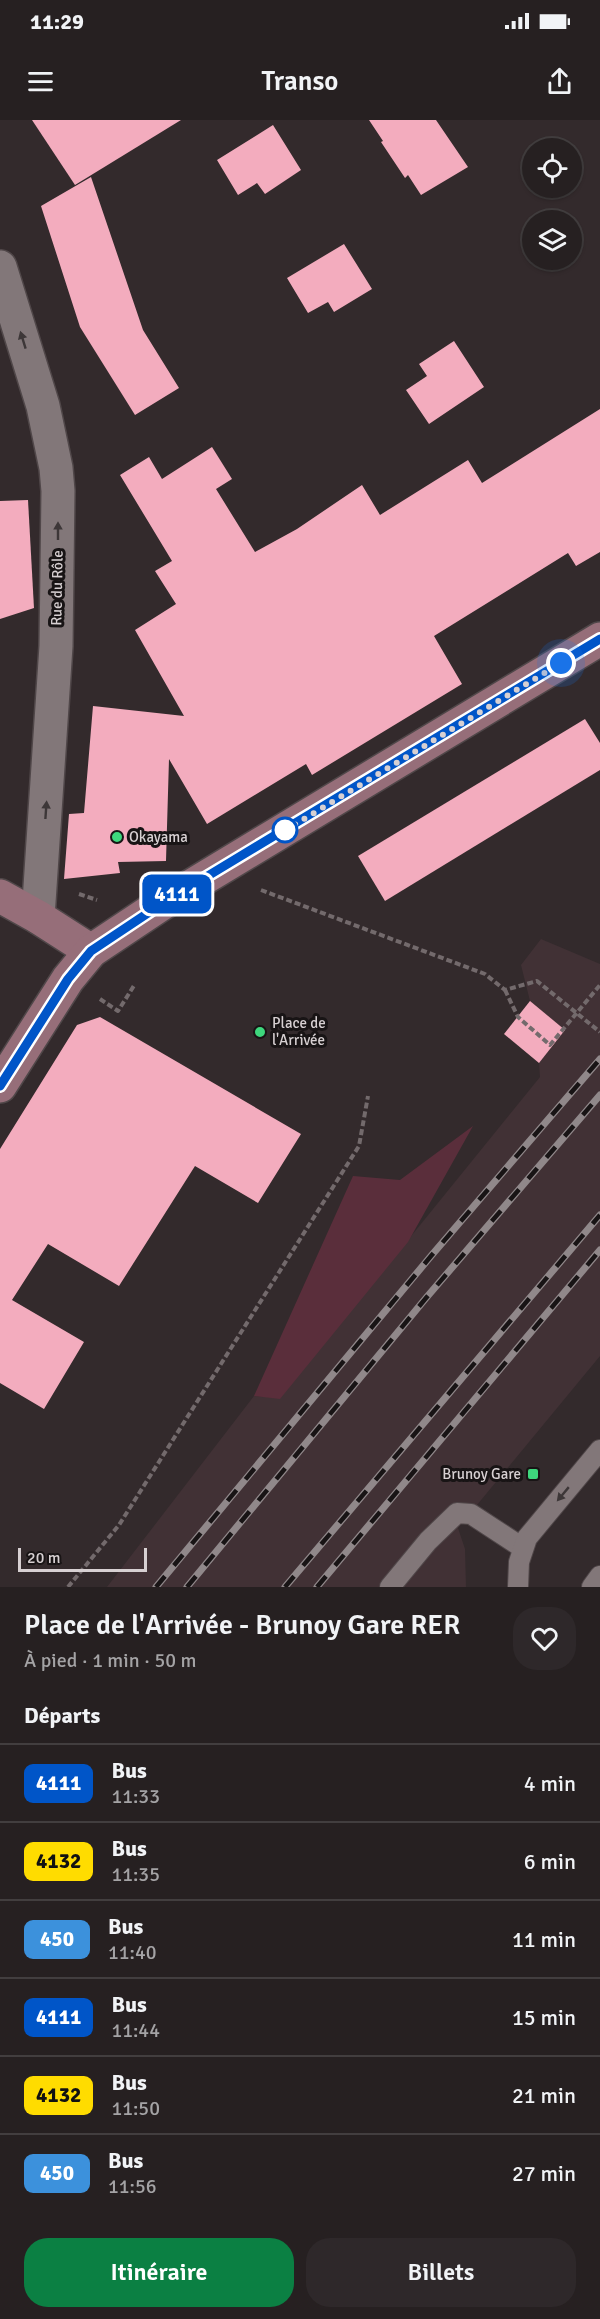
<!DOCTYPE html>
<html lang="fr">
<meta charset="utf-8">
<style>
body{margin:0;font-family:Signika,sans-serif;background:#2e282a;color:#f1f3f6;height:100vh;display:flex;flex-direction:column;font-size:22px;white-space:nowrap}
*{box-sizing:border-box;margin:0}
p{font-size:20px;color:#a4a3a5}
.icon{flex:none;width:33px;height:33px;fill:none;stroke:currentColor;stroke-width:2;stroke-linecap:round;stroke-linejoin:round}
.map{position:relative;height:1467px;overflow:hidden}
.panel{display:flex;flex-direction:column;background:#262021;flex:1}
.panel>*{flex:none}
.badge{padding:0 12px;border-radius:9px;font-size:21px;line-height:39px}
.controls{position:absolute;left:522px;top:18px;display:grid;gap:12px}
.controls a{display:grid;place-items:center;width:60px;height:60px;border-radius:50%;background:#262021;box-shadow:0 2px 4px #0004,0 0 0 2px #423e3f;font-size:30px}
.scale{position:absolute;left:18px;bottom:15px;width:129px;box-sizing:border-box;padding-left:6px;border:3px solid #d7d0d2;border-top:0;font-size:16px;line-height:21px;white-space:nowrap;color:#d7d0d2;-webkit-text-stroke:4px #181415;paint-order:stroke}
.you{position:absolute;width:30px;height:30px;margin:-15px;border:4px solid #fff;border-radius:50%;background:#1a73e8;box-shadow:0 0 0 9px #1a73e833}
.map>.badge{position:absolute;translate:-50% -50%;box-shadow:0 0 0 3px #fff}
h2{padding:0 24px;font-size:22px;line-height:54px}
.round{display:grid;place-items:center;flex:none;width:63px;height:63px;border-radius:24px;background:#2e282a}
.headline{display:flex;align-items:center;justify-content:space-between;height:102px;padding:0 24px}
h1{font-size:28px;font-weight:600;line-height:45px}
.action{display:flex;gap:12px;margin-top:auto;padding:12px 24px}
.action a{flex:1;height:69px;border-radius:24px;background:#0b8043;color:#fff;font-size:24px;font-weight:600;line-height:69px;text-align:center}
.action a+a{background:#2e282a;color:#f1f3f6}
ul{padding:0;list-style:none}
li{display:flex;align-items:center;gap:18px;height:78px;padding:0 24px;border-top:2px solid #423e3f}
li div{flex:1}
li b{display:block;font-size:22px}
li em{font-style:normal}
li .badge{min-width:66px;font-weight:700;text-align:center}
.status{display:flex;justify-content:space-between;align-items:center;height:42px;padding:0 30px;background:#262021;direction:ltr}
.status svg{height:16px;fill:currentColor}
header{display:flex;justify-content:space-between;align-items:center;height:78px;padding:0 24px;background:#262021;font-size:27px;font-weight:600}
.map>svg:first-child{display:block}
</style>
<div class="status"><b>11:29</b><svg viewBox="0 0 49 12"><path d="M0 12V9h3v3zM5 12V6h3v6zM10 12V3h3v9zM15 12V0h3v12zM26 1h20v11H26zM47 4h2v5h-2z"/></svg></div>
<header><svg class="icon" aria-label="menu" viewBox="0 0 24 24"><path d="M4 6h16M4 12h16M4 18h16"/></svg>Transo<svg class="icon" aria-label="share" viewBox="0 0 24 24"><path d="M12 15V3M7 8l5-5 5 5M5 13v7h14v-7"/></svg></header>
<div class="map">
<svg width="600" height="1467" viewBox="0 0 600 1467">
<rect width="100%" height="100%" fill="#332a2c"/>
<!-- built -->
<path fill="#413135" d="M541 819 600 844V1236L458 1408 465 1429 466 1467H107L254 1276 280 1278 540 957 539 943 504 914 530 881 521 845Z"/>
<!-- green -->
<path fill="#5a2e3b" d="M473 1006 408 1122 280 1279 254 1276 353 1056 400 1060Z"/>
<!-- building -->
<g fill="#f3acbe">
<path d="M32 0H181L75 65Z"/>
<path d="M369 0H436L468 47 421 75 408 55 405 58 381 22 383 21Z"/>
<path d="M273 5 301 50 265 74 257 63 238 75 217 40Z"/>
<path d="M91 57 143 210 179 268 135 295 80 207 41 86Z"/>
<path d="M344 124 372 169 334 192 328 182 308 193 287 158Z"/>
<path d="M454 221 484 267 429 304 406 270 427 256 419 244Z"/>
<path d="M600 289V432L576 446 568 433 434 516 462 564 312 655 306 644 207 704 169 639 166 741 118 742 120 753 64 759 69 694 84 693 93 586 184 596 135 510 176 484 155 451 172 441 120 355 149 337 162 359 212 327 232 359 216 369 255 432 297 409 362 365 380 395 468 340 482 363Z"/>
<path d="M28 380 34 488 0 499V381Z"/>
<path d="M585 599 600 623V650L385 781 358 736Z"/>
<path d="M530 881 565 910 539 943 504 914Z"/>
<path d="M100 897 301 1014 258 1083 195 1046 119 1166 48 1124 12 1180 84 1222 44 1289 0 1263V1029L77 905Z"/>
</g>
<g fill="none" stroke-linecap="round" stroke-linejoin="round">
<defs>
<g id="lane">
<path d="M390 1467 428 1421 457 1393 471 1394 523 1428"/>
<path d="M518 1467 519 1442 527 1418 600 1330"/>
<path d="M592 1467 600 1456"/>
</g>
<path id="street" d="M0 147 43 286 56 348 58 371 56 526 38 797"/>
<g id="secondary">
<path d="M0 776 38 797 91 831"/>
<path d="M0 966 68 859 91 831 163 783 600 519"/>
</g>
</defs>
<!-- lane casing -->
<use href="#lane" stroke="#504749" stroke-width="22"/>
<!-- street casing -->
<use href="#street" stroke="#504749" stroke-width="36"/>
<!-- secondary casing -->
<use href="#secondary" stroke="#504749" stroke-width="36"/>
<!-- path -->
<g stroke="#736a6c" stroke-width="4" stroke-dasharray="6 3" stroke-linecap="butt">
<path d="M261 770 485 854 505 870 537 861 600 912"/>
<path d="M79 774 97 780"/>
<path d="M505 870 518 897 550 925 600 865"/>
<path d="M100 879 118 891 135 864"/>
<path d="M68 1467 119 1405 359 1026 368 976"/>
</g>
<!-- lane -->
<use href="#lane" stroke="#827779" stroke-width="20"/>
<!-- street -->
<use href="#street" stroke="#827779" stroke-width="33"/>
<!-- secondary -->
<use href="#secondary" stroke="#966e79" stroke-width="33"/>
<defs>
<g id="rail">
<path d="M156 1467 431 1136 600 939"/>
<path d="M187 1467 426 1178 600 975"/>
<path d="M285 1467 600 1095"/>
<path d="M317 1467 600 1130"/>
</g>
</defs>
<!-- rail casing -->
<use href="#rail" stroke="#90888a" stroke-width="7"/>
<!-- rail -->
<use href="#rail" stroke="#181415" stroke-width="4.5" stroke-dasharray="14" stroke-linecap="butt"/>
</g>
<!-- one-way arrows -->
<defs><path id="oneway-solid" d="M-6-.8H1V-3.2L6.5 0L1 3.2V.8H-6Z" transform="scale(1.5)"/></defs>
<g fill="#3d3738">
<use href="#oneway-solid" transform="translate(23 220) rotate(-107)"/>
<use href="#oneway-solid" transform="translate(58 411) rotate(-90)"/>
<use href="#oneway-solid" transform="translate(46 690) rotate(-86)"/>
<use href="#oneway-solid" transform="translate(563 1374) rotate(130)"/>
</g>
<g fill="none" stroke-linecap="round" stroke-linejoin="round">
<defs>
<path id="line" d="M0 966 68 859 91 831 163 783 600 519"/>
</defs>
<!-- line casing -->
<use href="#line" stroke="#fff" stroke-width="14"/>
<!-- line -->
<use href="#line" stroke="#0055c8" stroke-width="9"/>
<!-- walk -->
<path stroke="#d7d0d2" stroke-width="6" stroke-dasharray="0 10.8" d="M285 710 281 713 561 543"/>
</g>
<!-- markers -->
<circle fill="#fff" stroke="#0055c8" stroke-width="3" cx="285" cy="710" r="12"/>
<g fill="#3ed77d" stroke="#181415" stroke-width="2">
<circle cx="117" cy="717" r="6"/>
<circle cx="260" cy="912" r="6"/>
<rect x="527" y="1348" width="12" height="12" rx="3"/>
</g>
<g text-anchor="middle" stroke-width="6" stroke-linejoin="round" paint-order="stroke">
<!-- street labels -->
<g font-size="15" fill="#d7d0d2" stroke="#181415">
<text transform="translate(57 468) rotate(-89)" y="5">Rue du Rôle</text>
</g>
<!-- poi labels -->
<g font-size="15" fill="#d7d0d2" stroke="#181415" text-anchor="start">
<text x="129" y="722">Okayama</text>
<text x="272" y="908">Place de<tspan x="272" dy="17">l'Arrivée</tspan></text>
<text x="521" y="1359" text-anchor="end">Brunoy Gare</text>
</g>
</g>
</svg>
<div class="controls">
<a><svg class="icon" aria-label="locate" viewBox="0 0 24 24"><circle cx="12" cy="12" r="6"/><path d="M12 2v4M12 18v4M2 12h4M18 12h4"/></svg></a>
<a><svg class="icon" aria-label="layers" viewBox="0 0 24 24"><path d="M12 4l9 5-9 5-9-5zM3 14l9 5 9-5"/></svg></a>
</div>
<div class="scale">20 m</div>
<div class="you" style="left:561px;top:543px"></div>
<b class="badge" style="left:177px;top:774px;background:#0055c8;color:#fff">4111</b>
</div>
<section class="panel">
<div class="headline"><div><h1>Place de l'Arrivée - Brunoy Gare RER</h1><p>À pied · 1 min · 50 m</p></div><a class="round"><svg class="icon" aria-label="heart" viewBox="0 0 24 24"><path d="M12 20l-8-8c-3-5 5-10 8-4 3-6 11-1 8 4z"/></svg></a></div>
<h2>Départs</h2>
<ul>
<li><span class="badge" style="background:#0055c8;color:#fff">4111</span><div><b>Bus</b><p>11:33</p></div><em>4 min</em></li>
<li><span class="badge" style="background:#ffdc00;color:#111">4132</span><div><b>Bus</b><p>11:35</p></div><em>6 min</em></li>
<li><span class="badge" style="background:#3c91dc;color:#fff">450</span><div><b>Bus</b><p>11:40</p></div><em>11 min</em></li>
<li><span class="badge" style="background:#0055c8;color:#fff">4111</span><div><b>Bus</b><p>11:44</p></div><em>15 min</em></li>
<li><span class="badge" style="background:#ffdc00;color:#111">4132</span><div><b>Bus</b><p>11:50</p></div><em>21 min</em></li>
<li><span class="badge" style="background:#3c91dc;color:#fff">450</span><div><b>Bus</b><p>11:56</p></div><em>27 min</em></li>
</ul>
<div class="action"><a>Itinéraire</a><a>Billets</a></div>
</section>
